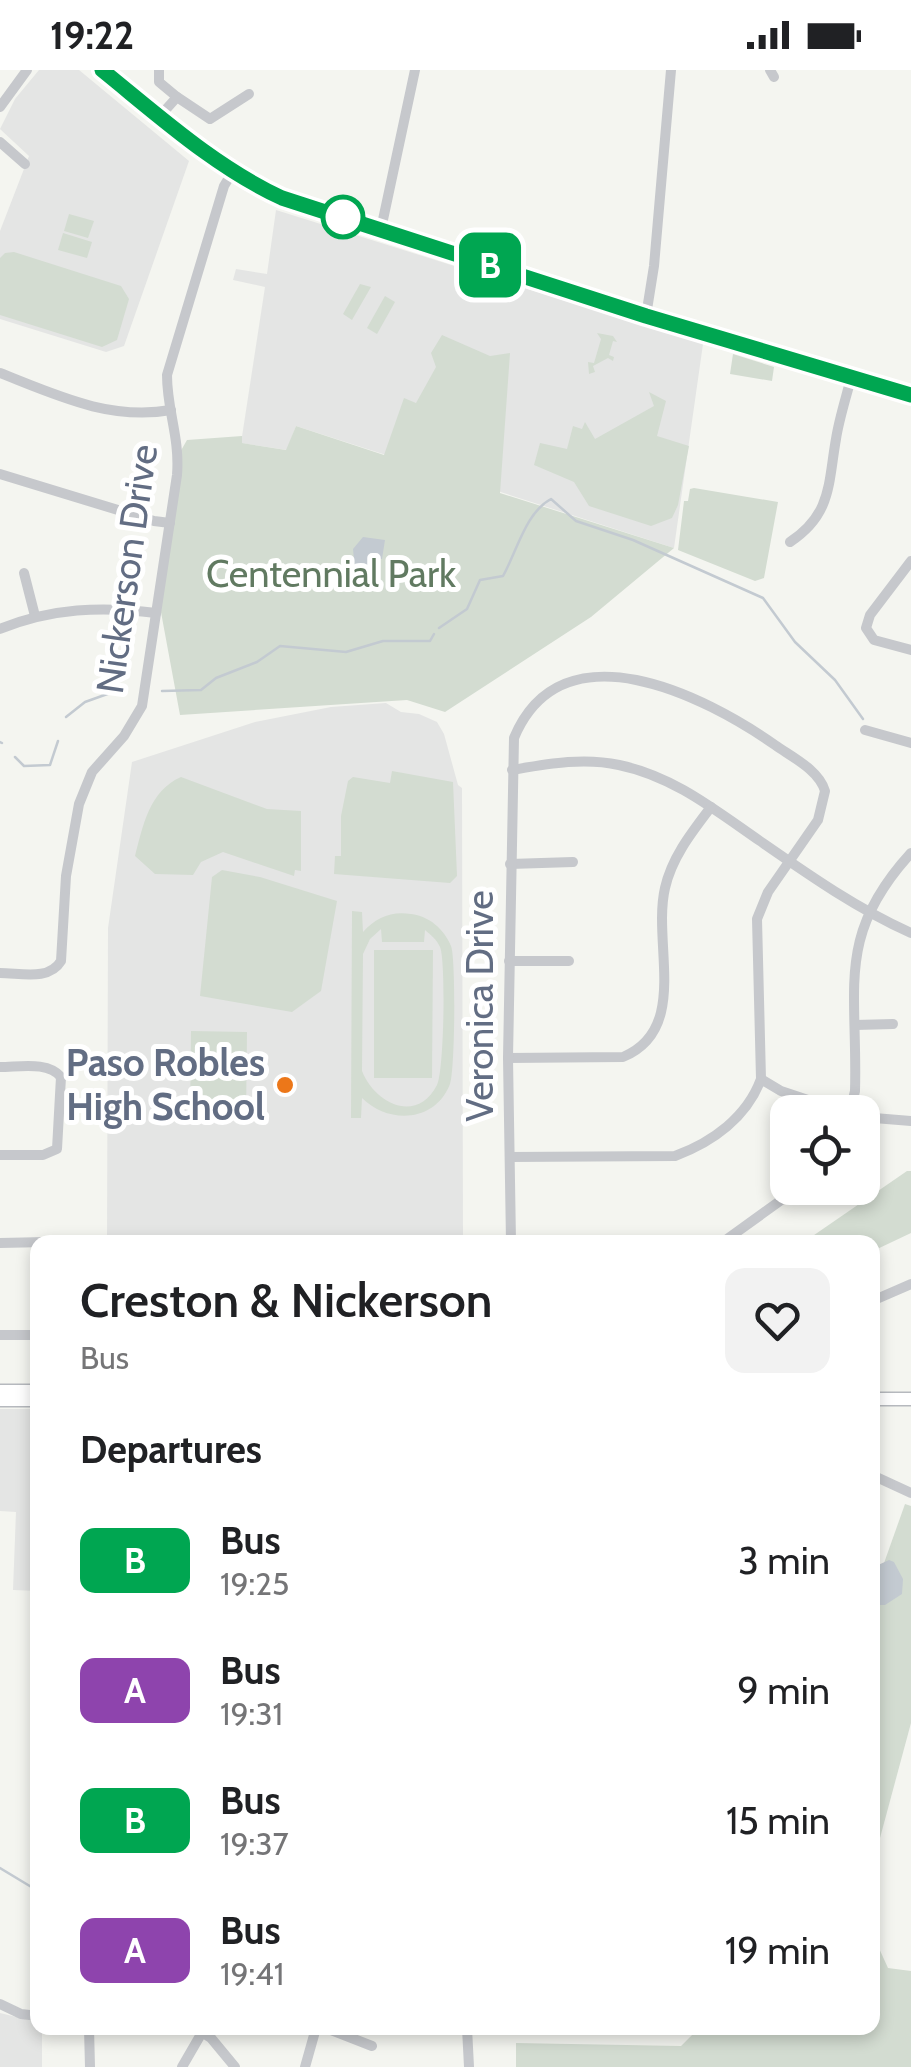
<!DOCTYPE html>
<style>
body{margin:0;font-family:Cabin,sans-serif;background:#f2f2f2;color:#202124;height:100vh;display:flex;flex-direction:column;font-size:38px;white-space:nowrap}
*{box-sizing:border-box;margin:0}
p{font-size:32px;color:#757577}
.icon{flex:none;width:55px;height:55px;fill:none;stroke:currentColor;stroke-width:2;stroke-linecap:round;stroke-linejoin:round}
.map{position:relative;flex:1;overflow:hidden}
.drawer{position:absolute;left:30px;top:1165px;width:850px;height:800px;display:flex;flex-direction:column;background:#fff;border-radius:20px;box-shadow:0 5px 15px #0003}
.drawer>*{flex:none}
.badge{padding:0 20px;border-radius:15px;font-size:35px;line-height:65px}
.controls{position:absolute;left:770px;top:1025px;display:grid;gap:20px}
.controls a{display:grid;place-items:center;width:110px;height:110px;border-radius:20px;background:#fff;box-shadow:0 5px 15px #0003;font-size:50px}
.map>.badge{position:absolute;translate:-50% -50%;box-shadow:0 0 0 5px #fff}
h2{padding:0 50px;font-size:38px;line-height:90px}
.round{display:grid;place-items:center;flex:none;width:105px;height:105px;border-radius:20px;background:#f2f2f2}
.summary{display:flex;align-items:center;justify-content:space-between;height:170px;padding:0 50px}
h1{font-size:48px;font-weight:600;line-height:75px}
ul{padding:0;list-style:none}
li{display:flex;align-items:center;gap:30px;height:130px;padding:0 50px}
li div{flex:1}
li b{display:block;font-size:38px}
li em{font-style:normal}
li .badge{min-width:110px;font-weight:700;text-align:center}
.status{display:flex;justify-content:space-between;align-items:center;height:70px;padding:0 50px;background:#fff;direction:ltr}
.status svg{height:28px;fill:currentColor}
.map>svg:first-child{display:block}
</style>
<div class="status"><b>19:22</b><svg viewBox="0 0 49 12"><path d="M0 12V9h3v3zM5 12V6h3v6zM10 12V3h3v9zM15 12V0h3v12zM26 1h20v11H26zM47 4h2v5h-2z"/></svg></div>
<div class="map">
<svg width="911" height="1997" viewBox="0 0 911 1997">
<rect width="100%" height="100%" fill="#f4f5f0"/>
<!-- built -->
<g fill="#e4e5e4">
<path d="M39 0H79L189 91 124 276 106 282 0 249V161L29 86 0 59 15 29Z"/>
<path d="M276 140 703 274 674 478 296 356 287 380 241 373 265 217 233 210 236 199 267 204Z"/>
<path d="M386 633 401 642 419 644 437 652 444 664 458 715 462 718 463 1172H107L108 858 132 692 255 652 331 637Z"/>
<path d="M0 1339H37V1521L13 1520 16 1442 0 1441Z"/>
<path d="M0 1943 37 1952 38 1958H42V1997H0Z"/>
</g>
<!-- green -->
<g fill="#d3dcd1" fill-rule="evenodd">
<path d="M69 144 94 151 88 168 64 161Z"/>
<path d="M63 163 92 172 87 188 58 180Z"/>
<path d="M14 182 121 216 129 229 117 270 102 277 0 245V188L5 183Z"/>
<path d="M360 214 371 217 352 250 343 244Z"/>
<path d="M385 226 395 232 377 264 367 258Z"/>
<path d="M597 263 613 266 617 272 613 271 609 285 614 287 613 291 608 288 593 296 595 302 589 304 588 292 594 293 601 269Z"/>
<path d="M442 265 490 286 510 283 500 423 674 478 591 547 445 642 407 630 180 645 158 526 179 384 187 370 242 366V373L286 380 296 356 384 385 404 328 416 333 436 297 431 283Z"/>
<path d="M733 284 774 297 772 311 730 304Z"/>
<path d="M649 322 666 331 657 366 689 376 678 435 672 448 651 456 589 436 574 412 534 395 540 373 567 379 573 356 582 359 585 352 595 369 654 336Z"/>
<path d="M694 418 778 432 764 508 755 511 678 480 684 431H688L690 419Z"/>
<path d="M392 701 453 712 457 806 450 813 334 804 335 786H341V746L348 711 353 707 390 713Z"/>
<path d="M181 707 267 739 301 741V801L295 800 294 806 223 782 201 792 193 805 155 804 135 786C143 756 149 721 181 707Z"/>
<path d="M222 800 260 807 337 831 321 921 292 942 200 926 212 807Z"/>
<path d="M352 841 362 842 363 862C377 847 391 841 411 844 429 846 444 859 451 876 456 888 455 1001 450 1014 435 1053 388 1054 362 1028L361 1048H351ZM381 859 382 872H424L425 860C431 865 437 870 440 877 446 891 444 1002 437 1015 417 1054 375 1034 362 1001L363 884 370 869Z"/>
<path d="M374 880H433L432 1008H374Z"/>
<path d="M191 961 247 962 246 1047H190Z"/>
<path d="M907 1101H911V1163L873 1181 872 1172H804Z"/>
<path d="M905 1434 911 1436V1653L873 1794V1524Z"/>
<path d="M873 1865 888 1898 911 1901V1997H516V1973L681 1976 699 1958H872Z"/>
</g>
<!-- water -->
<g fill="#c3cad1">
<path d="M363 467 385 470 382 489 372 488 364 503 355 501 353 479Z"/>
<path d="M889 1490 894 1492 903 1509 902 1524 885 1535H878C871 1522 871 1510 876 1496Z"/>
</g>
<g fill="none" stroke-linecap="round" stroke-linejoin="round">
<!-- stream -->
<g stroke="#c3cad1" stroke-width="2.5">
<path d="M439 558 467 539 480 510 503 506C517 481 526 442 551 429L576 451 633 470 763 528 795 572 835 610 863 649"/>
<path d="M162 621 201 620 216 608 257 592 280 576 346 582 383 571H430L434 564"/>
<path d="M66 647 85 632 113 622"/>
<path d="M0 672 2 673"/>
<path d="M15 687 24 696 50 695 58 671"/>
<path d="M0 1798 38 1821"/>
</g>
<defs>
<g id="major">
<path d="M102 0C159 46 215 98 282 128L646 246 911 325"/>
<path d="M0 1321H38"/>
<path d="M872 1329H911"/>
<path d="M0 1330H38"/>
</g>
</defs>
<!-- major casing -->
<use href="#major" stroke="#b6b9be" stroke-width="15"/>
<!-- minor -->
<g stroke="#c6c8cc" stroke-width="10">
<path d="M159 0V12L177 27"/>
<path d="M770 0 774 7"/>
<path d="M0 37 27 0"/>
<path d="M160 46 177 27 210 49 249 24"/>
<path d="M0 72 25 94"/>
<path d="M381 159 415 0"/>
<path d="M646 246 654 196 671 0"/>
<path d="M0 303C56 325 110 351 171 340"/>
<path d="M0 404 154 451 170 453"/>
<path d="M790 472C832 444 828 414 836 369 839 349 846 328 851 308"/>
<path d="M911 491 870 545 866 558 874 570 911 580"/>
<path d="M24 503 35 546"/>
<path d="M0 559C51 538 102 536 156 543"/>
<path d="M865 660 911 673"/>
<path d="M512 700C547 694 583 687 619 695 673 706 715 740 760 771 809 805 856 838 911 863"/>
<path d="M510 794 573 792"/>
<path d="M509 891H569"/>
<path d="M0 903C21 903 49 911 61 891L66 806 79 734 92 702 124 666 142 636 177 405C180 367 167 341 167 305L224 116 233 101"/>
<path d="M855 955 893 954"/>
<path d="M508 988 623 987C690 959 652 874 665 818 672 787 692 762 711 737"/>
<path d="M0 997C20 997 48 991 61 1007L57 1079 43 1085H0"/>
<path d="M761 1009 781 1021 844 1042"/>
<path d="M850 1042 855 1021C858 918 835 866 911 783"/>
<path d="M862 1047 911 1051"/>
<path d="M510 1087 675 1086C713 1072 747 1047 761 1009L757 849 768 822 818 750 825 721C819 700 792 687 775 675 705 626 562 553 514 668L508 988 511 1172"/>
<path d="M723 1172 798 1118"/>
<path d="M0 1173 46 1172"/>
<path d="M872 1231 911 1214"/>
<path d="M0 1265H38"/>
<path d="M872 1405 911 1423"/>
<path d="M0 1934 21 1944 38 1946"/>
<path d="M89 1958 90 1997"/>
<path d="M196 1958 211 1968 235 1997"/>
<path d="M326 1958 372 1976"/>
<path d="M467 1958 469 1997"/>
<path d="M182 1997 204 1959"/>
<path d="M305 1997 316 1958"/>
</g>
<!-- major -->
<use href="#major" stroke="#fff" stroke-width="12"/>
</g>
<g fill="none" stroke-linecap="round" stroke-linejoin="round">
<defs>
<path id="line" d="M102 0C159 46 215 97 282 128L646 246 911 325"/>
</defs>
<!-- line casing -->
<use href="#line" stroke="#fff" stroke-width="22"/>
<!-- line -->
<use href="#line" stroke="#00a651" stroke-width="15"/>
</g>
<!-- markers -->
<circle fill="#fff" stroke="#00a651" stroke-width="5" cx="343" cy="147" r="20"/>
<circle fill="#ec7719" stroke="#fff" stroke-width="4" cx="285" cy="1015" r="10"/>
<g text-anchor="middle" stroke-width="10" stroke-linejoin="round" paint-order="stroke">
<!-- street labels -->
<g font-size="38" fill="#626d83" stroke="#fff">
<text transform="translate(127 499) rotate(-82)" y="13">Nickerson Drive</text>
<text transform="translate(480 936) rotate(-90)" y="13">Veronica Drive</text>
</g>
<!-- park labels -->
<g font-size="38" fill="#617a61" stroke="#fff">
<text x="331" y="517">Centennial Park</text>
</g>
<!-- poi labels -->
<g font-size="38" font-weight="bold" fill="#626d83" stroke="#fff" text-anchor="end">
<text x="265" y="1006">Paso Robles<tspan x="265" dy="44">High School</tspan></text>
</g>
</g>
</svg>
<div class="controls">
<a><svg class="icon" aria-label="locate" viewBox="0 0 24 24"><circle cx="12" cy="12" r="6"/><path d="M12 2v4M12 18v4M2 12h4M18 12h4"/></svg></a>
</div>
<b class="badge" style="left:490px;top:195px;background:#00a651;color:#fff">B</b>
<section class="drawer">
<div class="summary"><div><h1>Creston &amp; Nickerson</h1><p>Bus</p></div><a class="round"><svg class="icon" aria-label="heart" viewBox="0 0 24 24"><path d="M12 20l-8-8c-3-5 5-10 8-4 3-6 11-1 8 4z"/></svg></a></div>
<h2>Departures</h2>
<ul>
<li><span class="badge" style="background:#00a651;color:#fff">B</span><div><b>Bus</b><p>19:25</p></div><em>3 min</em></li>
<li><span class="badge" style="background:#8e44ad;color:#fff">A</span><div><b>Bus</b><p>19:31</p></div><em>9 min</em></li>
<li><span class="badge" style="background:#00a651;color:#fff">B</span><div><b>Bus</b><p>19:37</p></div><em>15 min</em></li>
<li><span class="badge" style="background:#8e44ad;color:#fff">A</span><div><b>Bus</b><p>19:41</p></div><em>19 min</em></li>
</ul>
</section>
</div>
